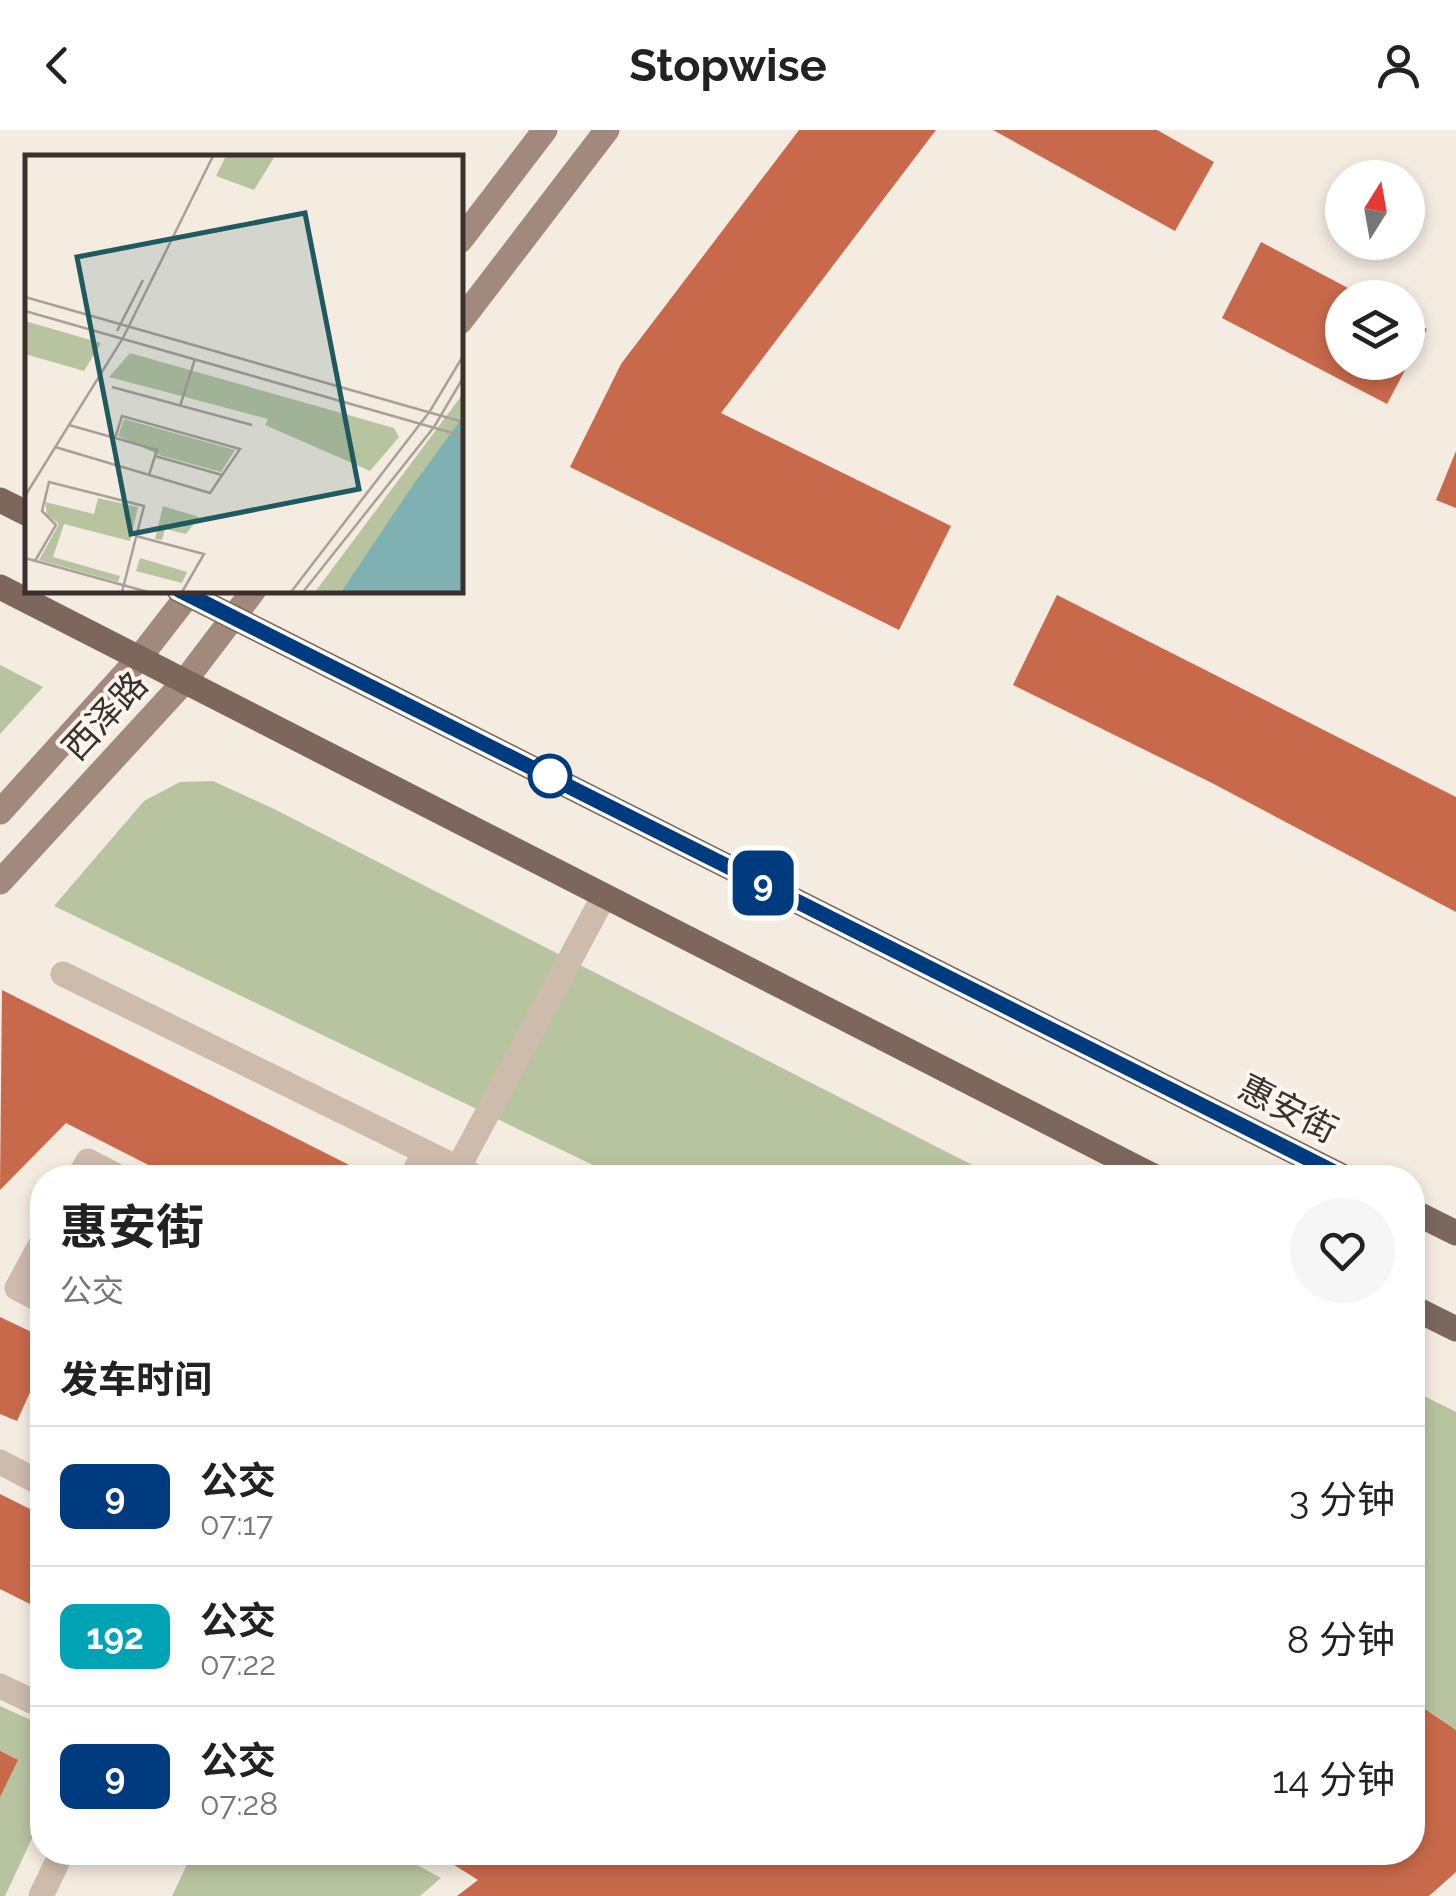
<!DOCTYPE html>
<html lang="zh">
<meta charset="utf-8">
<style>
body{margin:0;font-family:Raleway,"Noto Sans SC",sans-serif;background:#f6f6f6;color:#222;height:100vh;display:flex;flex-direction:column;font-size:38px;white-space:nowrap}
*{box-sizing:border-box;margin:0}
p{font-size:32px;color:#767676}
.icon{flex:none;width:55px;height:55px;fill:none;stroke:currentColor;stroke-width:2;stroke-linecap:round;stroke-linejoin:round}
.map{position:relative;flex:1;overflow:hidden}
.sheet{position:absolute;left:30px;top:1035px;width:1395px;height:700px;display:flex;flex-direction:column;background:#fff;border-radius:40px;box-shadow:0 5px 15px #0003}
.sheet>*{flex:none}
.badge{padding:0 20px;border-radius:15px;font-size:35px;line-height:65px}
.needle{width:65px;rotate:11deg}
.controls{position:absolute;left:1325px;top:30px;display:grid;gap:20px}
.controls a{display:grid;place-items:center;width:100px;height:100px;border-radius:50%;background:#fff;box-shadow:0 5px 15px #0003;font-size:50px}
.map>.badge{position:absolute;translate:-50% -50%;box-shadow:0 0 0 5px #fff}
h2{padding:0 30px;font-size:38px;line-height:90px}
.round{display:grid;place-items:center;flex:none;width:105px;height:105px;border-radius:52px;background:#f6f6f6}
.head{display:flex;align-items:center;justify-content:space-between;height:170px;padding:0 30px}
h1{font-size:48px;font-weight:700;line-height:75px}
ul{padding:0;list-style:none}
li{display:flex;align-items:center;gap:30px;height:140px;padding:0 30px;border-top:2px solid #e0e0e0}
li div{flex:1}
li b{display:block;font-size:38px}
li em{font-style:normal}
li .badge{min-width:110px;font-weight:700;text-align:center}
header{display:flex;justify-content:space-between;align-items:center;height:130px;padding:0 30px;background:#fff;font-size:45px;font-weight:700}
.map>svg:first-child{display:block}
</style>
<header><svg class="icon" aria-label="back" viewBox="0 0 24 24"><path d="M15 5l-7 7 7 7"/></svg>Stopwise<svg class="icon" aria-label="person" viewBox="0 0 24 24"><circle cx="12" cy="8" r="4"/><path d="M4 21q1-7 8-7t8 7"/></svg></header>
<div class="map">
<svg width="1456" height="1766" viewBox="0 0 1456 1766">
<rect width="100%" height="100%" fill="#f4ebe1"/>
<!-- green -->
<g fill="#b8c4a0">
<path d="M0 535 43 557 0 604Z"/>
<path d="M213 651 276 680 996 1047H618L54 776 144 671 180 652Z"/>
<path d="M1412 1260 1456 1282V1600L1413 1570Z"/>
<path d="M0 1576 42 1595V1687L5 1766H0Z"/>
<path d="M193 1722 395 1723 441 1748 420 1766H172Z"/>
</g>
<!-- building -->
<g fill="#c8694b">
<path d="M799 0H936L721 283 951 396 899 500 570 337 621 234Z"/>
<path d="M993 0H1157L1214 32 1175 101Z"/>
<path d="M1261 112 1367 168H1342V232H1408V189L1427 199 1387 274 1222 188Z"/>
<path d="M1456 321V378L1436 370Z"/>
<path d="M1057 465 1456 667V782L1212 653 1013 555Z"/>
<path d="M2 860 375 1048H174L66 993 0 1060Z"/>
<path d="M0 1187 42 1207V1236L17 1291 0 1284Z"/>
<path d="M0 1364 42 1385V1480L0 1459Z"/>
<path d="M1412 1570 1456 1600V1742L1429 1766H457L478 1750 443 1728 449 1722H1412Z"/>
<path d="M0 1621 18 1630 0 1667Z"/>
</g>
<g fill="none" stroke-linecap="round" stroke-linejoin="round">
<!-- street -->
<g stroke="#cdbbac" stroke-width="25">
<path d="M63 844 478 1048"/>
<path d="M458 1038 604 766"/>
<path d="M78 1048 88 1031 121 1048"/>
<path d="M411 1048 425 1022"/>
<path d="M42 1112 17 1158 42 1171"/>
<path d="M0 1332 42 1354"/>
<path d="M0 1556 42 1576"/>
<path d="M41 1766 62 1722"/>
</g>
<!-- secondary -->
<g stroke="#a18a7d" stroke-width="25">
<path d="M460 111 545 0"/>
<path d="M460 192 607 0"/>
<path d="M0 682 140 527 192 460"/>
<path d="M0 752 184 552 254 460"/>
</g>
<!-- primary -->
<g stroke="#7d675c" stroke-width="25">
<path d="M0 370 28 384"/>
<path d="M0 457 1157 1048"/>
<path d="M179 460 1346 1048"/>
<path d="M1412 1081 1456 1103"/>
<path d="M1412 1177 1456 1199"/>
</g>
</g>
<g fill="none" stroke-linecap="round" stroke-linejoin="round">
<defs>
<path id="line" d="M179 460 1346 1048"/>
</defs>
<!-- line casing -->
<use href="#line" stroke="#fff" stroke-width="22"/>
<!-- line -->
<use href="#line" stroke="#003b80" stroke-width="15"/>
</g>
<!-- markers -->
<circle fill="#fff" stroke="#003b80" stroke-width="5" cx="550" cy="646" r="20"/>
<g text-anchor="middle" stroke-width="8" stroke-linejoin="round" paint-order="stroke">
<!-- street labels -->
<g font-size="35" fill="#3b302b" stroke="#fbf5ee">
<text transform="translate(105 586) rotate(-47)" y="12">西泽路</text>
<text transform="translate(1288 979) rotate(27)" y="12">惠安街</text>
</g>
</g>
<!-- overview -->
<g transform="translate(25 25)">
<rect width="438" height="438" fill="#f4ebe1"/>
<path d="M201 1H250L229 35 191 21ZM0 167V166L76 188 59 216 0 199ZM105 198 369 273 374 282 345 316 240 270 243 264 84 222ZM437 240V263L316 437H290ZM99 264 210 295 196 317 134 300 93 281ZM73 343 113 352 105 386 39 369 28 402 95 421 93 427 14 405 34 369 22 360 20 347 69 359ZM138 351 174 362 161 379 140 374 137 385 130 384ZM115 403 162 417 157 428 111 416Z" fill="#b8c4a0"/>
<path d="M437 263V437H316L388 330Z" fill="#7fb0b2"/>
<path fill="none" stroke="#aaa098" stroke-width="2.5" d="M0 142 438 267M0 156 438 281M92 176 118 125M87 232 227 270M155 251 170 204M44 270 90 283M30 292 185 338 215 294 97 261 90 283 132 295 130 301 124 320M130 301 197 320M0 341 98 183 188 1M111 381 179 399 157 437M0 403 123 437M10 406 31 370 17 356 24 327 119 351 97 437M266 437 405 256 438 201M278 437 409 272 438 223"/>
<path fill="#1f5a5e" fill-opacity="0.15" stroke="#1f5a5e" stroke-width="5" d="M280 58 334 334 106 379 52 102Z"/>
<rect width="438" height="438" fill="none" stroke="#3b302b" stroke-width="5"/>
</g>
</svg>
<div class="controls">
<a><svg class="needle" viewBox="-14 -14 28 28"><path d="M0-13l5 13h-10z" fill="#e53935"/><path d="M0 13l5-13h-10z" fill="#767676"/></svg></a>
<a><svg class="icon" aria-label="layers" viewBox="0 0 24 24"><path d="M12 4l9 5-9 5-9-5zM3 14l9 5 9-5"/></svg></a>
</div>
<b class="badge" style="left:763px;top:753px;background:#003b80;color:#fff">9</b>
<section class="sheet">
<div class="head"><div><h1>惠安街</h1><p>公交</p></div><a class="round"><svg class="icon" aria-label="heart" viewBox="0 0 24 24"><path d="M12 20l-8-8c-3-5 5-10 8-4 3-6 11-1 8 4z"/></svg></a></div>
<h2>发车时间</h2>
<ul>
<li><span class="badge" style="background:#003b80;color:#fff">9</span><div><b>公交</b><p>07:17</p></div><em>3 分钟</em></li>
<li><span class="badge" style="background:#00a3b4;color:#fff">192</span><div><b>公交</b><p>07:22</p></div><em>8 分钟</em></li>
<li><span class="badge" style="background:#003b80;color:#fff">9</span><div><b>公交</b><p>07:28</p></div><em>14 分钟</em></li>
</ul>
</section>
</div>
